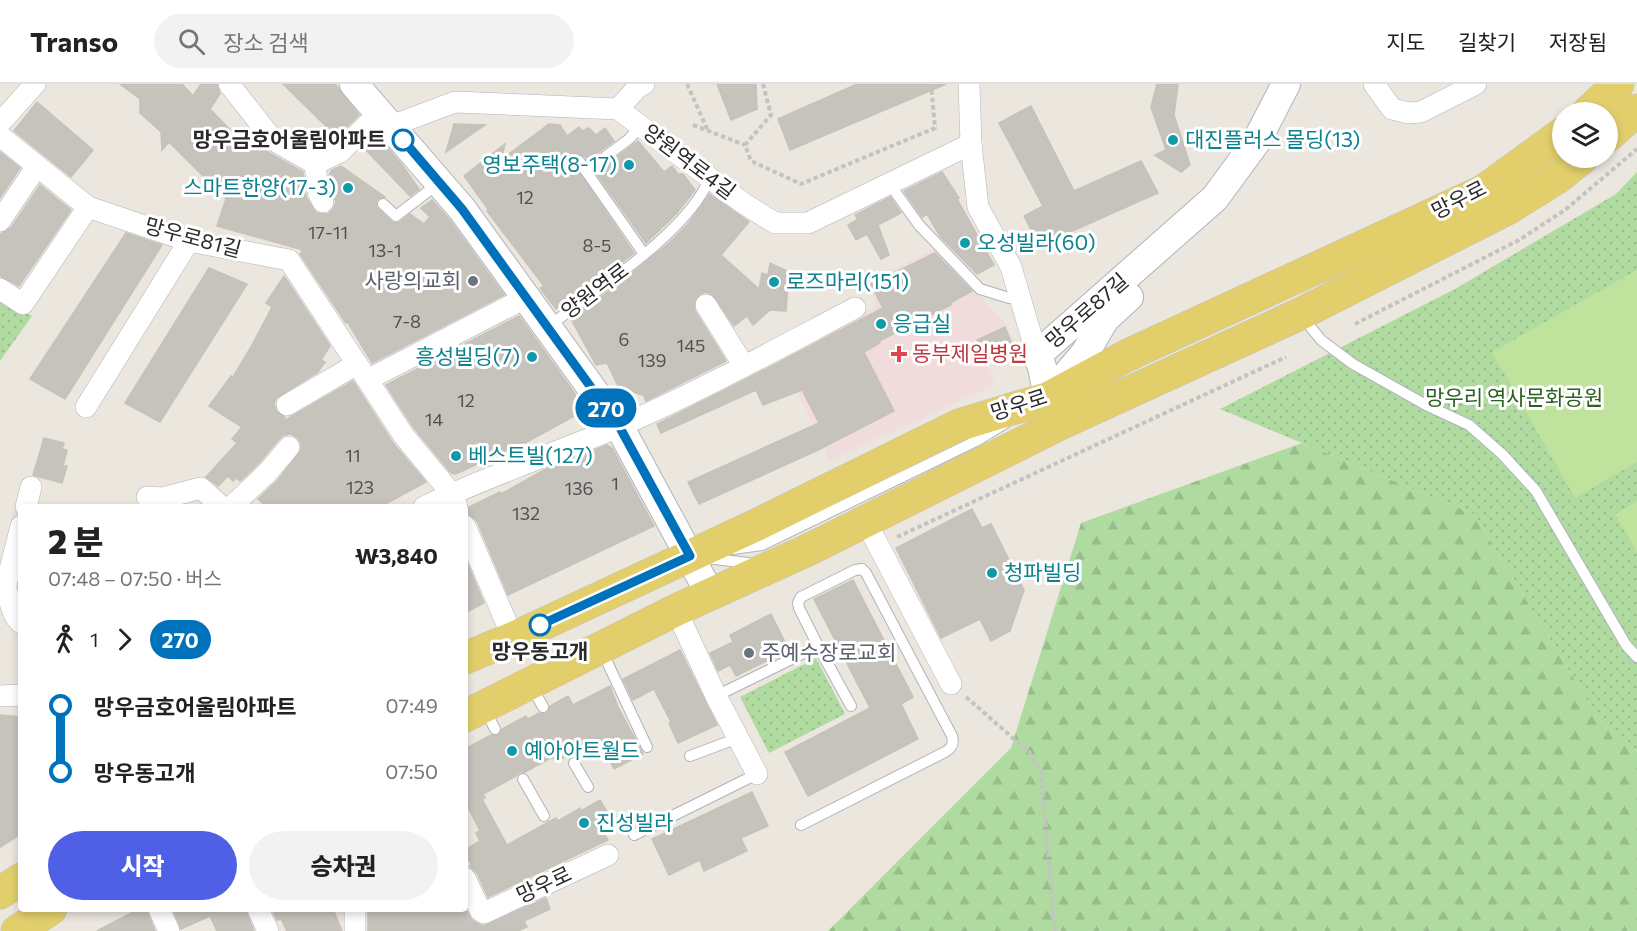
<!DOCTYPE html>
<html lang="ko">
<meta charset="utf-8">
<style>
body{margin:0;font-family:Commissioner,"Noto Sans KR",sans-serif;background:#f2f2f2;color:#222;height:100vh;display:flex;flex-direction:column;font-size:22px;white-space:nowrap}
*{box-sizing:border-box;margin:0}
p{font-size:20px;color:#767676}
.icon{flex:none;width:33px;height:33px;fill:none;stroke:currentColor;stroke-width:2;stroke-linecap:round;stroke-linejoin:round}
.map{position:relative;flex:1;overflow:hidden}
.details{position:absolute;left:18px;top:420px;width:450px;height:408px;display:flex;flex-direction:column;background:#fff;border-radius:6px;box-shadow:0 3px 9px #0003}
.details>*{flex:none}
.badge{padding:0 12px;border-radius:20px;font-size:21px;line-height:39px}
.controls{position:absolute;left:1552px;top:18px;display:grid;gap:12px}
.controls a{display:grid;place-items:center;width:66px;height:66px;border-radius:50%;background:#fff;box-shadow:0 3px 9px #0003;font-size:30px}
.map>.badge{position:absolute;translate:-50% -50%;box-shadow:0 0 0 3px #fff}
.legs{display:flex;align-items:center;gap:9px;height:66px;padding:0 30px;font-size:20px}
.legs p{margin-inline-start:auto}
.summary{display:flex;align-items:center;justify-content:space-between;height:102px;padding:0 30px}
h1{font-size:33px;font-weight:800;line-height:45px}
.primary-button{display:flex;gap:12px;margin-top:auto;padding:12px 30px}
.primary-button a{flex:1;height:69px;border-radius:36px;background:#4f60e7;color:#fff;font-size:24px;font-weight:800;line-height:69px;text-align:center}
.primary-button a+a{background:#f2f2f2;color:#222}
ul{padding:0 30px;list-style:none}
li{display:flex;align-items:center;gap:21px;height:66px;font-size:22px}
li i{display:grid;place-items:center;width:9px;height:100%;margin:0 8px;background:currentColor}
li i::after{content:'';width:15px;height:15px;margin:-8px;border:4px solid;border-radius:50%;background:#fff}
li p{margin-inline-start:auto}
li:first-child i{background:linear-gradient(#0000 50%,currentColor 0)}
li:last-child i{background:linear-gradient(currentColor 50%,#0000 0)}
header{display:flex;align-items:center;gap:36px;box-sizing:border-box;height:84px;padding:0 30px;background:#fff;border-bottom:2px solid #e0e0e0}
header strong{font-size:28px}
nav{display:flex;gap:33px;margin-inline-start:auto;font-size:21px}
.search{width:420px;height:54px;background:#f2f2f2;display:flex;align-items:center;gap:15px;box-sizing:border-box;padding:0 21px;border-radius:33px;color:#767676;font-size:22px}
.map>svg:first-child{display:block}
</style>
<header>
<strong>Transo</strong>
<div class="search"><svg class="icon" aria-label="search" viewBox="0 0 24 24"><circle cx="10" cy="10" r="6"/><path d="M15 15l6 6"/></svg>장소 검색</div>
<nav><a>지도</a><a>길찾기</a><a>저장됨</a></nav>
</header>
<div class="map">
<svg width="1637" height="847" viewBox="0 0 1637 847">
<defs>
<pattern id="forest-firs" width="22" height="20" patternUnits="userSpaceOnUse" patternTransform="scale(1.5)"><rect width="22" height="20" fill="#b0dba0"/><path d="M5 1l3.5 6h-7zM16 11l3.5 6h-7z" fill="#98bc8a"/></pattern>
<pattern id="park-dots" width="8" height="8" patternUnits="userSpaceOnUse" patternTransform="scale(1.5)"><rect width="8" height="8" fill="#b0dba0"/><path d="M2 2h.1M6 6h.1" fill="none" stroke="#98bc8a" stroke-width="1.8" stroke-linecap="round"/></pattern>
</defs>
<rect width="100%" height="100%" fill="#ebe6de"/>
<!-- medical -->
<path fill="#f0dcdc" d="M935 165 1007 241 1019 269 986 281 995 301 830 376 780 271 878 222 868 198Z"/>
<!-- forest -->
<path fill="url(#forest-firs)" d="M1302 359 1474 430 1600 637 1637 667V847H828L1011 664 1081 439Z"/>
<!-- park -->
<g fill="url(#park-dots)">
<path d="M1637 88V667L1600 637 1474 430 1220 325 1455 205 1616 110Z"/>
<path d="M0 215 32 232 0 277Z"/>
<path d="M816 574 845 630 769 669 740 613Z"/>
</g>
<!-- pitch -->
<g fill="#bfe29d">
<path d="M1637 186V378L1575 414 1492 268Z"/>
<path d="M1637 417V468L1615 430Z"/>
</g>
<!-- building -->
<g fill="#c6c3bd" stroke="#c6c2b8" stroke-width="1.5">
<path d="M120 0H182L193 12 201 0H217L220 10 210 25 235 51 240 46 255 54 266 67 303 88 306 113 316 129 328 130 334 124 336 118 330 104 329 91 332 86 341 82 385 113 377 115 376 123 393 139 400 138 410 130 424 140 430 133 421 124 432 116 449 135 504 211 372 279 347 237 346 239 300 170 303 166 217 142 226 115 169 58 162 66 161 48 140 29V15Z"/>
<path d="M283 0H335L359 31 346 44 344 42 335 51Z"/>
<path d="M717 0H756L757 25 731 36Z"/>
<path d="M857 0H946L790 66 778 35Z"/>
<path d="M1157 0H1178L1174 31 1190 81 1181 88 1155 71 1166 66 1151 23Z"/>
<path d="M37 18 93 66 71 93 14 47Z"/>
<path d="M1031 22 1074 107 1141 77 1158 109 1039 162 1024 132 1043 122 999 39Z"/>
<path d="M454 40 485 41 446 68Z"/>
<path d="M549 40 560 41 567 52 579 43 582 47 589 44 596 51 605 44 614 57 588 76 583 71 578 70 573 73 572 78 634 169 564 222 562 220 556 225 540 204 544 202 487 127 488 125 464 92 505 60 501 76Z"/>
<path d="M376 50 402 81 419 105 410 112 363 63Z"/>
<path d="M638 57 664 88 672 82 678 90H683L695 106 677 129 646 159 596 89Z"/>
<path d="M0 68 20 84 0 114Z"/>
<path d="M942 88 959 114 957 115 994 181 977 190 940 152 927 130 922 133 904 107Z"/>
<path d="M40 101 71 126 19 202 0 192V150L11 144Z"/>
<path d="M710 110 749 138 721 171 759 205 762 189 768 191 770 179 789 188 786 227 770 226 753 241 747 232 734 242 712 210 705 208 699 211 695 216V227L726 277 646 317 643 311 619 304 607 279 596 281 571 235 620 199 668 160 689 139Z"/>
<path d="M890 113 901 129 878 141 889 171 881 175 867 150 856 156 848 141 858 135 855 131Z"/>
<path d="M126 149 162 161 65 315 30 295Z"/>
<path d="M935 169 972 207 950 219 951 221 879 257 880 259 864 268 894 327 816 367 699 420 688 398 819 339 802 306 763 321 756 306 661 349 657 340 743 297 883 224 871 200Z"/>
<path d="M209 184 247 200 160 338 125 319Z"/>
<path d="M284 192 330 262 321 276 325 278 318 288 276 314 274 320 276 327 285 333 282 338 353 297 393 359 426 398 380 423H267L258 415 278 396 301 366V359L298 354 291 350 284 351 279 355 259 379 240 397 236 394 233 397 228 392 218 402 206 393 237 359 232 355 242 343 209 322 231 292 233 293 251 263 272 223 266 219Z"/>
<path d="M519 232 573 307 582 322 580 329 525 359 524 358 456 390 451 389 414 344 386 301Z"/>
<path d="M1005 243 1014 265 988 276 977 256Z"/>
<path d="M44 354 64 359 62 365 67 366 63 382H67L62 399 33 391Z"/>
<path d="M607 361 612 364 654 442 508 511 477 437 468 430 469 423 500 408 501 410 546 385Z"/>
<path d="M972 425 982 444 991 440 1024 506 1010 547 991 557 980 535 941 554 896 464Z"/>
<path d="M465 474 484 519 465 529Z"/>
<path d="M853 496 913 613 901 620 918 655 808 712 785 668 870 624 814 515Z"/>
<path d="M771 530 789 566 736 592 730 581 718 587 710 569 733 558 730 551Z"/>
<path d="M680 566 717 641 678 659 669 639 671 638 654 605 633 616 623 595Z"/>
<path d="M610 602 618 623 643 670 614 685 598 654 556 678 553 673 525 688H520L516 692 483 710 485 714 482 715 507 761 556 734 558 737 580 724 581 727 600 716 608 729 602 747 608 756 488 813 477 789 470 782 472 781 465 769V766L480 757 476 749 480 747 468 723 465 724V665L491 651H499L502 645 526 632 528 635 539 629 546 630 550 622 568 612 573 621Z"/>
<path d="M0 631 21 633V750L0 763Z"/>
<path d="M752 708 768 742 741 754 747 767 704 787 700 776 669 791 652 755Z"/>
<path d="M546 814 550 825 524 837 527 843 518 847H368V825H465L472 836 483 842Z"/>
<path d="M139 825H146L155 847H97Z"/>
<path d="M173 825H245L254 847H217L210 832 181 845Z"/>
<path d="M272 825H333L342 847H287L281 835 277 836Z"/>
</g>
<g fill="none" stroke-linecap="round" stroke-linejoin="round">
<defs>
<g id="lane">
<path d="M579 77 644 170"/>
<path d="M586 87 629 55 641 42"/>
<path d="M891 99 896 109 919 141 980 205 1009 214 1020 213"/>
<path d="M383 120 396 132 439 99"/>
<path d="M1301 231 1321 256 1353 280 1426 321 1469 341 1502 370 1536 407 1626 561 1637 573"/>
<path d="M549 242C596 206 690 147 710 93"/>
<path d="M733 465 762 461 978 356 1004 340"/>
<path d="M706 474 756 480"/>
<path d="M818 562 851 622"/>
<path d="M602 567 647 663"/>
<path d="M532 603 543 623"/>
<path d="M716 612 818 562 799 524 798 519 801 513 855 486 862 485 866 489 952 652C954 660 952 664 945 668L801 741"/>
<path d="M485 626 495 645"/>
<path d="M690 672 738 654"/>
<path d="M574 679 588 703"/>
<path d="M523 695 544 732"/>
<path d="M634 751 757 690"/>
</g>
<g id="street">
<path d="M229 0 273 56 315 80 340 68 378 30"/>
<path d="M969 0 971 60 978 123 1011 183 1037 271"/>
<path d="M1374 0 1392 25 1409 29 1421 28 1476 0"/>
<path d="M618 25 639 2 644 0"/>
<path d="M0 39 35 0"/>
<path d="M391 42 455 18 618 25 743 119 775 139H808L971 60"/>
<path d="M0 52 88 123 189 157 289 176 404 352 451 409 457 423"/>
<path d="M315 80 318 108 323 118"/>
<path d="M0 137 37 82"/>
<path d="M0 205 23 220 88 123"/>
<path d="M706 221 744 282"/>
<path d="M367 296 525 214"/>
<path d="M287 321 357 280"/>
<path d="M86 323 189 157"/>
<path d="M147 413 163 414 201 404 222 423"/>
<path d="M26 423 31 403"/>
<path d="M231 423 268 388 289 363"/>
<path d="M424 423C487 392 554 370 618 343 699 308 777 265 855 224"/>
<path d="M866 438 951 600"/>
<path d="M465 442 513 554"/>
<path d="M0 495C11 507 8 529 21 539"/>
<path d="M6 501 21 442"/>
<path d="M676 526 716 612 757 690"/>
<path d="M0 612 21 611"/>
<path d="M465 794 480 826 484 829 608 771"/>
<path d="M159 825 169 847"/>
<path d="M258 825 268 847"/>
<path d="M355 825V847"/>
</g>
<g id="secondary">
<path d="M354 0 462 125 619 342 710 510"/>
<path d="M1049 312 1085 269 1105 235 1129 213"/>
<path d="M1058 334 1048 314 1042 283 1037 271 1215 114 1256 58 1286 0"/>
</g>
<g id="primary">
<path d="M1588 28 1618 0"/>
<path d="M1608 52 1637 26"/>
<path d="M465 574 513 554 752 443 959 341 1048 314 1128 271 1483 107 1563 49"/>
<path d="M465 632 676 526 810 465 1060 340 1300 230 1509 124 1557 94 1582 74"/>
<path d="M0 809 21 795"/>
<path d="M17 847 51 825"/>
</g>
</defs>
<!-- lane casing -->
<use href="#lane" stroke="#b1b3bc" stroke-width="12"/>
<!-- street casing -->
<use href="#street" stroke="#b1b3bc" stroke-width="22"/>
<!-- secondary casing -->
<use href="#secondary" stroke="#b1b3bc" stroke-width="30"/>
<!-- primary casing -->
<use href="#primary" stroke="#c3c3c3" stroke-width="33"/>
<!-- path -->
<g stroke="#c3c3c3" stroke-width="4" stroke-dasharray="4.5 3" stroke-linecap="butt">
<path d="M687 0 708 47"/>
<path d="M763 0 771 31 745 61 751 77 801 100 935 44 931 0"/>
<path d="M693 41 745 61"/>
<path d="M1355 240 1519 156 1565 126 1637 65"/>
<path d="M897 453 1286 273"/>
<path d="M966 613 1029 668 1041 689 1055 847"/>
</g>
<!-- lane -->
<use href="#lane" stroke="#fff" stroke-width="10"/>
<!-- street -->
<use href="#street" stroke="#fff" stroke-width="21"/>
<!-- secondary -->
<use href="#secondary" stroke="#fff" stroke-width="28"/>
<!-- primary -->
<use href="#primary" stroke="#e2cf6c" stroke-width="32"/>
</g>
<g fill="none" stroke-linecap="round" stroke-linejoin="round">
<defs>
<path id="line-1" d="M403 56 462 125 619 342 690 472 540 541"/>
</defs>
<!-- line-1 casing -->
<use href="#line-1" stroke="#fff" stroke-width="14"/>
<!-- line-1 -->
<use href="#line-1" stroke="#0072bc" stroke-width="9"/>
</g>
<!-- markers -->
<g fill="#fff" stroke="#0072bc" stroke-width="3">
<circle cx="403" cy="56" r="10"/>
<circle cx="540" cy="541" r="10"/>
</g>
<g fill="#0f9aa8" stroke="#fff" stroke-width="2">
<circle cx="1173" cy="56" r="6"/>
<circle cx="629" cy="81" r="6"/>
<circle cx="348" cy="104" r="6"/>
<circle cx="965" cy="159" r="6"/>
<circle cx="774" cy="198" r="6"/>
<circle cx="881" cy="240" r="6"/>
<circle cx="532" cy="273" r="6"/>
<circle cx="456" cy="372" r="6"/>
<circle cx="992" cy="489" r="6"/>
<circle cx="512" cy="667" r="6"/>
<circle cx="584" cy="739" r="6"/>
</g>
<g fill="#6b7280" stroke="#fff" stroke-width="2">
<circle cx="473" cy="197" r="6"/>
<circle cx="749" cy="569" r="6"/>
</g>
<path fill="#e0444e" stroke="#fff" stroke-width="2" d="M896 261h6v6h6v6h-6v6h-6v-6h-6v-6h6z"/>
<g text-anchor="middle" stroke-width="6" stroke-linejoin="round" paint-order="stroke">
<!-- number labels -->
<g font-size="18" fill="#51504f">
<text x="525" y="120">12</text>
<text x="328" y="155">17-11</text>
<text x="597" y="168">8-5</text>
<text x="385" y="173">13-1</text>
<text x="407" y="244">7-8</text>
<text x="624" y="262">6</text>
<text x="691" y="268">145</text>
<text x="652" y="283">139</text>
<text x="466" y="323">12</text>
<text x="434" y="342">14</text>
<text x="353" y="378">11</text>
<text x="615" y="406">1</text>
<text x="360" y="410">123</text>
<text x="579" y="411">136</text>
<text x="526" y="436">132</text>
</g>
<!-- stop labels -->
<g font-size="21" font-weight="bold" fill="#2a2a2a" stroke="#fff" text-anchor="end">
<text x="386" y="63">망우금호어울림아파트</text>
<text x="540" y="575" text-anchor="middle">망우동고개</text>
</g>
<!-- culture labels -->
<g font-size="21" fill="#0d838f" stroke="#fff" text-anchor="start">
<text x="1185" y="63">대진플러스 몰딩(13)</text>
<text x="617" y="88" text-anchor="end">영보주택(8-17)</text>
<text x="336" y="111" text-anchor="end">스마트한양(17-3)</text>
<text x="977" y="166">오성빌라(60)</text>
<text x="786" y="205">로즈마리(151)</text>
<text x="893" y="247">응급실</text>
<text x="520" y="280" text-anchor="end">흥성빌딩(7)</text>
<text x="468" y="379">베스트빌(127)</text>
<text x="1004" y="496">청파빌딩</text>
<text x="524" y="674">예아아트월드</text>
<text x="596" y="746">진성빌라</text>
</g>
<!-- street labels -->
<g font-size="21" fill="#2a2a2a" stroke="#fff">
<text transform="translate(689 78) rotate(37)" y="7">양원역로4길</text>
<text transform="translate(1459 116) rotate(-27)" y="7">망우로</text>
<text transform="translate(193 154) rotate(15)" y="7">망우로81길</text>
<text transform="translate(595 207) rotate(-37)" y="7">양원역로</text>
<text transform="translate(1087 227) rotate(-41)" y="7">망우로87길</text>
<text transform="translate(1019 321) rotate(-18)" y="7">망우로</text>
<text transform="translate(544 801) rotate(-25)" y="7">망우로</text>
</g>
<!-- worship labels -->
<g font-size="21" fill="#5b616d" stroke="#fff" text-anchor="end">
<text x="461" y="204">사랑의교회</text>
<text x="761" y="576" text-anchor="start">주예수장로교회</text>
</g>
<!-- health labels -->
<g font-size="21" fill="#be3a42" stroke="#fff" text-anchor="start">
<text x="912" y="277">동부제일병원</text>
</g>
<!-- park labels -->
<g font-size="21" fill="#2a6022" stroke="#fff">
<text x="1514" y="321">망우리 역사문화공원</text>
</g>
</g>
</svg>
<div class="controls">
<a><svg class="icon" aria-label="layers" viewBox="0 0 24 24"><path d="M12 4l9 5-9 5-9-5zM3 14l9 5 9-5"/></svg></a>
</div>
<b class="badge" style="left:606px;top:324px;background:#0072bc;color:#fff">270</b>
<section class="details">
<div class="summary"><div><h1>2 분</h1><p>07:48 – 07:50 · 버스</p></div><b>₩3,840</b></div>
<div class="legs"><svg class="icon" aria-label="walk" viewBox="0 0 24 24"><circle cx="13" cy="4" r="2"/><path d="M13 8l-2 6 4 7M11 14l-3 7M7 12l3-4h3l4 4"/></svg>1<svg class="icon" aria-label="forward" viewBox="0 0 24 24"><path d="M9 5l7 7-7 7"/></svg><b class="badge" style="background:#0072bc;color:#fff">270</b></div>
<ul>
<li><i style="color:#0072bc"></i><b>망우금호어울림아파트</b><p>07:49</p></li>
<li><i style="color:#0072bc"></i><b>망우동고개</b><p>07:50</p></li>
</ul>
<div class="primary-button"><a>시작</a><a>승차권</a></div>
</section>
</div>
